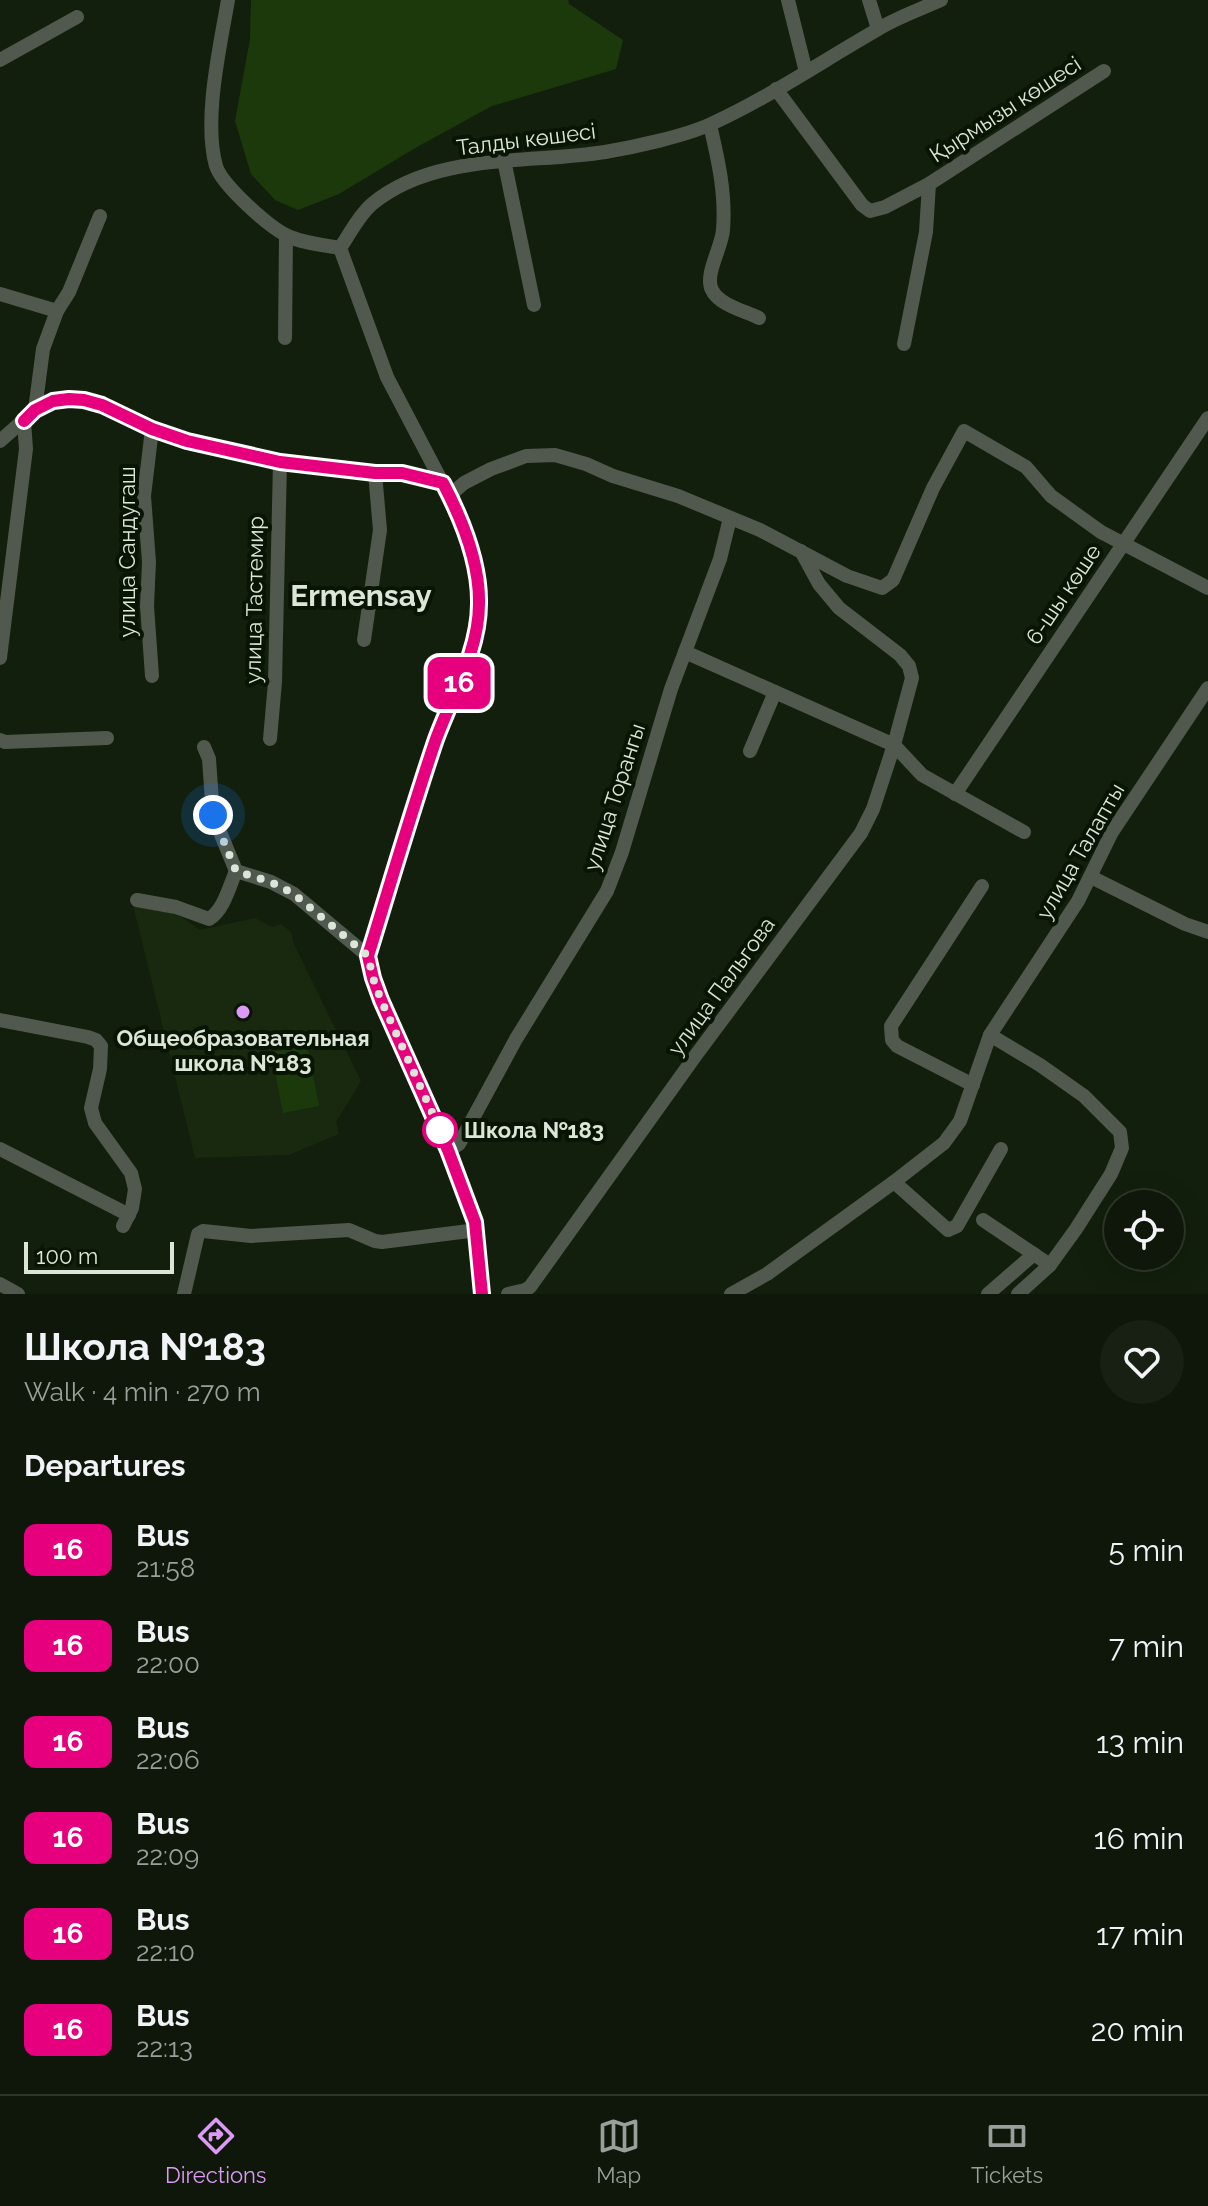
<!DOCTYPE html>
<meta charset="utf-8">
<style>
body{margin:0;font-family:Raleway,sans-serif;background:#172012;color:#f1f3f6;height:100vh;display:flex;flex-direction:column;font-size:30px;white-space:nowrap}
*{box-sizing:border-box;margin:0}
p{font-size:26px;color:#9b9f9c}
.icon{flex:none;width:44px;height:44px;fill:none;stroke:currentColor;stroke-width:2;stroke-linecap:round;stroke-linejoin:round}
.map{position:relative;height:1294px;overflow:hidden}
.details{display:flex;flex-direction:column;background:#0e1709;flex:1}
.details>*{flex:none}
.badge{padding:0 16px;border-radius:12px;font-size:28px;line-height:52px}
.fabs{position:absolute;left:1104px;top:1190px;display:grid;gap:16px}
.fabs a{display:grid;place-items:center;width:80px;height:80px;border-radius:50%;background:#0e1709;box-shadow:0 8px 32px #0002,0 0 0 2px #2e362a;font-size:40px}
.scale{position:absolute;left:24px;bottom:20px;width:150px;box-sizing:border-box;padding-left:8px;border:4px solid #dbe5d8;border-top:0;font-size:22px;line-height:28px;white-space:nowrap;color:#dbe5d8;-webkit-text-stroke:6px #091504;paint-order:stroke}
.you{position:absolute;width:40px;height:40px;margin:-20px;border:6px solid #fff;border-radius:50%;background:#1a73e8;box-shadow:0 0 0 12px #1a73e833}
.map>.badge{position:absolute;translate:-50% -50%;box-shadow:0 0 0 4px #fff}
h2{padding:0 24px;font-size:30px;line-height:72px}
.round{display:grid;place-items:center;flex:none;width:84px;height:84px;border-radius:42px;background:#172012}
.head{display:flex;align-items:center;justify-content:space-between;height:136px;padding:0 24px}
h1{font-size:38px;font-weight:700;line-height:60px}
ul{padding:0;list-style:none}
li{display:flex;align-items:center;gap:24px;height:96px;padding:0 24px}
li div{flex:1}
li b{display:block;font-size:30px}
li em{font-style:normal}
li .badge{min-width:88px;font-weight:700;text-align:center}
.tabs{display:flex;justify-content:space-around;align-items:center;height:112px;border-top:2px solid #2e362a;background:#0e1709;font-size:22px;color:#9b9f9c}
.tabs a{display:grid;justify-items:center;gap:4px}
.tabs .active{color:#dc99f5}
.map>svg:first-child{display:block}
</style>
<div class="map">
<svg width="1208" height="1294" viewBox="0 0 1208 1294">
<rect width="100%" height="100%" fill="#121f0c"/>
<!-- built -->
<path fill="#18290f" d="M133 905 177 914 200 930 255 918 272 927 281 924 291 932 294 944 361 1081 336 1122 339 1134 289 1155 195 1158Z"/>
<!-- green -->
<g fill="#1c390c">
<path d="M251 0H568L569 4 623 40 616 69 492 106 417 147 339 194 298 210 275 200 251 174 235 121 250 39Z"/>
<path d="M307 1045 319 1106 283 1113 271 1052Z"/>
</g>
<g fill="none" stroke-linecap="round" stroke-linejoin="round">
<!-- minor -->
<g stroke="#51584e" stroke-width="14">
<path d="M228 0C220 47 203 120 216 166 222 185 268 226 286 235 301 243 323 245 340 248"/>
<path d="M788 0 806 72"/>
<path d="M869 0 878 29"/>
<path d="M0 60 77 17"/>
<path d="M776 89 862 205 870 211 885 207 929 184 1104 71"/>
<path d="M710 125C718 159 726 194 723 230 722 247 704 275 712 290 719 305 745 311 759 318"/>
<path d="M504 160 534 305"/>
<path d="M340 248 387 377 455 507 477 570 479 605 472 645 465 668 437 737 368 956 373 978 381 1000 448 1150 475 1222 482 1294"/>
<path d="M340 248C350 234 358 216 372 204 434 152 531 164 605 152 635 147 685 136 711 124 768 98 821 62 875 31 895 18 919 10 941 0"/>
<path d="M0 294 57 311"/>
<path d="M285 338 286 236"/>
<path d="M904 344 926 232 929 184"/>
<path d="M35 410 43 349 57 311 69 292 100 216"/>
<path d="M0 441 35 410 53 401 69 399 84 400 102 405 152 429 187 441 280 462 375 473H402L443 483"/>
<path d="M450 495 464 483 491 469 526 456 555 455 586 464 613 476 678 496 760 530 847 576 882 588 893 580 933 488 964 431 1026 467 1051 496 1101 532 1208 588"/>
<path d="M364 640 380 530 375 473"/>
<path d="M685 652 894 745 912 678 909 666 900 655 839 608 819 584 801 551"/>
<path d="M0 658 26 449 24 421"/>
<path d="M152 676 147 606 149 562 144 496 152 429"/>
<path d="M270 739 275 682 280 462"/>
<path d="M0 740 5 742 107 738"/>
<path d="M204 747 209 759 213 815 236 871"/>
<path d="M750 751 775 692"/>
<path d="M955 794 1208 418"/>
<path d="M1091 877 1185 924 1208 932"/>
<path d="M137 900 176 907 209 919C224 910 229 887 236 871L271 882 294 894 368 956"/>
<path d="M0 1020 88 1037 96 1040 101 1046 100 1069 91 1108 95 1123 131 1173 135 1189 132 1208 123 1226"/>
<path d="M990 1035 1040 1065 1084 1096 1120 1132 1122 1148 1111 1174 1076 1229 1050 1265 1018 1294"/>
<path d="M973 1085 897 1046 892 1040 891 1026 982 886"/>
<path d="M0 1149 129 1215"/>
<path d="M448 1150 459 1144 516 1039 607 891 622 852 671 689 720 559 730 518"/>
<path d="M894 1182 948 1230 957 1226 1001 1149"/>
<path d="M983 1220 1050 1265"/>
<path d="M0 1284 18 1294"/>
<path d="M184 1294 198 1234 203 1231 251 1236 349 1230 375 1241 382 1242 477 1230"/>
<path d="M508 1294 525 1290 530 1287 696 1055 861 833 873 809 894 745 922 775 1024 832"/>
<path d="M731 1294 767 1274 894 1182 944 1143 960 1121 990 1035 1078 901 1112 832 1208 688"/>
<path d="M988 1294 1034 1254"/>
</g>
</g>
<g fill="none" stroke-linecap="round" stroke-linejoin="round">
<defs>
<path id="line" d="M24 421 35 410 53 401 69 399 84 400 102 405 152 429 187 441 280 462 375 473H402L443 483C462 519 480 562 479 604 479 652 451 697 435 742 411 813 390 885 368 956L373 978 381 1000 448 1150 475 1222 482 1294"/>
</defs>
<!-- line casing -->
<use href="#line" stroke="#fff" stroke-width="18"/>
<!-- line -->
<use href="#line" stroke="#e6007e" stroke-width="12"/>
<!-- walk -->
<path stroke="#dbe5d8" stroke-width="8" stroke-dasharray="0 14.4" d="M213 815 236 871 271 882 294 894 368 956 373 978 381 1000 440 1130"/>
</g>
<!-- markers -->
<circle fill="#dc99f5" stroke="#091504" stroke-width="3" cx="243" cy="1012" r="8"/>
<circle fill="#fff" stroke="#e6007e" stroke-width="4" cx="440" cy="1130" r="16"/>
<g text-anchor="middle" stroke-width="8" stroke-linejoin="round" paint-order="stroke">
<!-- street labels -->
<g font-size="22" fill="#dbe5d8" stroke="#091504">
<text transform="translate(1005 109) rotate(-33)" y="8">Қырмызы көшесі</text>
<text transform="translate(526 139) rotate(-7)" y="8">Талды көшесі</text>
<text transform="translate(127 552) rotate(-90)" y="8">улица Сандугаш</text>
<text transform="translate(1063 594) rotate(-56)" y="8">6-шы көше</text>
<text transform="translate(254 600) rotate(-89)" y="8">улица Тастемир</text>
<text transform="translate(614 797) rotate(-72)" y="8">улица Торангы</text>
<text transform="translate(1080 851) rotate(-60)" y="8">улица Талапты</text>
<text transform="translate(721 986) rotate(-54)" y="8">улица Пальгова</text>
</g>
<!-- poi labels -->
<g font-size="22" font-weight="bold" fill="#dbe5d8" stroke="#091504">
<text x="243" y="1046">Общеобразовательная<tspan x="243" dy="25">школа №183</tspan></text>
</g>
<!-- stop labels -->
<g font-size="22" font-weight="bold" fill="#dbe5d8" stroke="#091504" text-anchor="start">
<text x="464" y="1138">Школа №183</text>
</g>
<!-- district labels -->
<g font-size="30" font-weight="bold" fill="#dbe5d8" stroke="#091504">
<text x="361" y="606">Ermensay</text>
</g>
</g>
</svg>
<div class="fabs">
<a><svg class="icon" aria-label="locate" viewBox="0 0 24 24"><circle cx="12" cy="12" r="6"/><path d="M12 2v4M12 18v4M2 12h4M18 12h4"/></svg></a>
</div>
<div class="scale">100 m</div>
<div class="you" style="left:213px;top:815px"></div>
<b class="badge" style="left:459px;top:683px;background:#e6007e;color:#fff">16</b>
</div>
<section class="details">
<div class="head"><div><h1>Школа №183</h1><p>Walk · 4 min · 270 m</p></div><a class="round"><svg class="icon" aria-label="heart" viewBox="0 0 24 24"><path d="M12 20l-8-8c-3-5 5-10 8-4 3-6 11-1 8 4z"/></svg></a></div>
<h2>Departures</h2>
<ul>
<li><span class="badge" style="background:#e6007e;color:#fff">16</span><div><b>Bus</b><p>21:58</p></div><em>5 min</em></li>
<li><span class="badge" style="background:#e6007e;color:#fff">16</span><div><b>Bus</b><p>22:00</p></div><em>7 min</em></li>
<li><span class="badge" style="background:#e6007e;color:#fff">16</span><div><b>Bus</b><p>22:06</p></div><em>13 min</em></li>
<li><span class="badge" style="background:#e6007e;color:#fff">16</span><div><b>Bus</b><p>22:09</p></div><em>16 min</em></li>
<li><span class="badge" style="background:#e6007e;color:#fff">16</span><div><b>Bus</b><p>22:10</p></div><em>17 min</em></li>
<li><span class="badge" style="background:#e6007e;color:#fff">16</span><div><b>Bus</b><p>22:13</p></div><em>20 min</em></li>
</ul>
</section>
<nav class="tabs">
<a class="active"><svg class="icon" aria-label="directions" viewBox="0 0 24 24"><path d="M12 3l9 9-9 9-9-9zM9 14v-3h6M13 9l2 2-2 2"/></svg>Directions</a>
<a><svg class="icon" aria-label="map" viewBox="0 0 24 24"><path d="M3 6l6-2 6 2 6-2v14l-6 2-6-2-6 2zM9 4v14M15 6v14"/></svg>Map</a>
<a><svg class="icon" aria-label="tickets" viewBox="0 0 24 24"><path d="M3 7h18v10H3zM15 7v10"/></svg>Tickets</a>
</nav>
